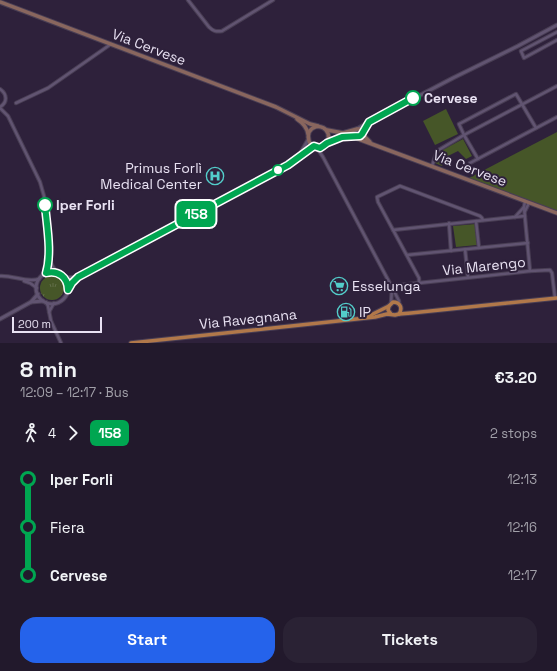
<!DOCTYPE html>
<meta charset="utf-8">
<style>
body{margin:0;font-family:"Space Grotesk",sans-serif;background:#2a2234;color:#f1f3f6;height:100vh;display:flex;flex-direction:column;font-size:15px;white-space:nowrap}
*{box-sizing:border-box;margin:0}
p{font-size:13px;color:#a2a0a9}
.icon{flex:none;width:22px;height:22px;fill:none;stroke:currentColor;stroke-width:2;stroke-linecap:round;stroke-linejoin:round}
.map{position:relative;height:343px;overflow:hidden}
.side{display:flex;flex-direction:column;background:#22192c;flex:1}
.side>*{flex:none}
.badge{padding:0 8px;border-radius:6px;font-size:14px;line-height:26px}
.scale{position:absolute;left:12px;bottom:10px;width:90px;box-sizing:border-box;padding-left:4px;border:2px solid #e9e2f3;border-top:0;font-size:11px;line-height:14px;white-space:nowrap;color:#e9e2f3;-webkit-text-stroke:3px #2e213b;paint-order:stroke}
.map>.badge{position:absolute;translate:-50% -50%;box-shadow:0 0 0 2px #fff}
.legs{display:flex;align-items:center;gap:6px;height:44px;padding:0 20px;font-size:13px}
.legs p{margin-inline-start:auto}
.summary{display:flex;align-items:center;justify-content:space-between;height:68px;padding:0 20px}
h1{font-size:22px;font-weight:700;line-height:30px}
.primary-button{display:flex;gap:8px;margin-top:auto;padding:8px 20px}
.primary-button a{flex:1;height:46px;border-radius:16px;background:#2563eb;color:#fff;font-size:16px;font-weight:700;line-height:46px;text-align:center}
.primary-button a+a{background:#2a2234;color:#f1f3f6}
ul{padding:0 20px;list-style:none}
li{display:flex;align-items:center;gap:14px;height:48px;font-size:15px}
li i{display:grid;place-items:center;width:6px;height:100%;margin:0 5px;background:currentColor}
li i::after{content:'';width:10px;height:10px;margin:-5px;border:3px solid;border-radius:50%;background:#22192c}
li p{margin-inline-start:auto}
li:first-child i{background:linear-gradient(#0000 50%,currentColor 0)}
li:last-child i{background:linear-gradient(currentColor 50%,#0000 0)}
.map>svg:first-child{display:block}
</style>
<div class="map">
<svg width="557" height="343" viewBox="0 0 557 343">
<defs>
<pattern id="grass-tufts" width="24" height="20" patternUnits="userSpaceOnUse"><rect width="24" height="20" fill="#465628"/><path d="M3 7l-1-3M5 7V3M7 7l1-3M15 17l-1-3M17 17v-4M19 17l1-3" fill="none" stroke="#616e48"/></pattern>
</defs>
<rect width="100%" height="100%" fill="#2e213b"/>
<!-- grass -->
<circle fill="url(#grass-tufts)" cx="52" cy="288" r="12"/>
<!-- park -->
<g fill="#465628">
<path d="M446 109 458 134 435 145 423 121Z"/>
<path d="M557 132V211L469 178Z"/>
<path d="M463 139 472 156 466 159 458 151 446 157 442 166 435 163 439 152Z"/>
<path d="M476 224 477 245 456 247 453 226Z"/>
</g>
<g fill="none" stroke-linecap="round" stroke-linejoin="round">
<defs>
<g id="minor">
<path d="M188 0 209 27C213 31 216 32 222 31L273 0"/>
<path d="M557 32 521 51 524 58 557 40"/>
<path d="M0 89C7 94 8 102 0 107"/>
<path d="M16 103 48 88 111 44"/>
<path d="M0 108 8 116 40 182 44 196 51 263 53 267 57 273"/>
<path d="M317 148 323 157 395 293 399 301V304"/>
<path d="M478 159 464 135 459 124 516 94 536 128"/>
<path d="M470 163 557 117"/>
<path d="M432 166 437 151 464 135 557 86"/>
<path d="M525 201 524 207 530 271"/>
<path d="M525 211 529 203"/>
<path d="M515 217 524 207"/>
<path d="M476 221 479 248"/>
<path d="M449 223 451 251"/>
<path d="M393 230 525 216"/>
<path d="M465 249 468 277"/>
<path d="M407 255 528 243"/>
<path d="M46 273 48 267 49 257"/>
<path d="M0 276C13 275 26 283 39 279"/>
<path d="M24 281 30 283 37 288"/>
<path d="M419 282V278L378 202 377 197 400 186 480 216 482 218 483 220"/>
<path d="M391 286 530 271 550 270 552 273 555 298"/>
<path d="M46 302 48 306 51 321 61 343"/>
<path d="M391 303 392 288"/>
<path d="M49 312 54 303"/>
</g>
<g id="tertiary">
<path d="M357 129 369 122 453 78 518 46 557 25"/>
<path d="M299 156 308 140"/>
<circle cx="52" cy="288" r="16"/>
<path d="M64 278 78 277 288 165 314 146"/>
<path d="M68 288 72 283 77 277"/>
<path d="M31 302 43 301"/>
<path d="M0 319 31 302 38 294"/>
</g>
<g id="secondary">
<path d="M0 2 276 107 310 124 318 126"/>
<path d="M297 119C303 123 307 127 308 134"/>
<path d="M327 130 343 133 357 129H360L363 132 365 137 370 142"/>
<path d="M353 137 557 213"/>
<path d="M327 143C334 129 316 120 309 132 308 135 308 138 309 141 311 147 319 149 325 146 326 144 328 143 330 142 333 140 337 139 341 138 348 136 354 137 360 136L362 134 363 132"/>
</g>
<g id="primary">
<path d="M399 314 411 313 557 298"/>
<path d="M369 316 389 306"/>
<path d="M131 343 375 317 387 314 395 315 399 314C403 308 400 302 393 302L389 306 388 310 391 314"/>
</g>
</defs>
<!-- minor casing -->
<use href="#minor" stroke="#493e54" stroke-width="4.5"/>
<!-- tertiary casing -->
<use href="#tertiary" stroke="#493e54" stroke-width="5"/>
<!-- secondary casing -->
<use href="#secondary" stroke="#493e54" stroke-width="5.5"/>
<!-- primary casing -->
<use href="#primary" stroke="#493e54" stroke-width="5.5"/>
<!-- minor -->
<use href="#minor" stroke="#615471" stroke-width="2.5"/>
<!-- tertiary -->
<use href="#tertiary" stroke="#615471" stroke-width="3"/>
<!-- secondary -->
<use href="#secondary" stroke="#89665e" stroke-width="3.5"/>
<!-- primary -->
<use href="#primary" stroke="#b1784a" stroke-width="3.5"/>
</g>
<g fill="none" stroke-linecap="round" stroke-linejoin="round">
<defs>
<path id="line-1" d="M45 205C47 227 52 253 46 273 58 270 68 277 68 290L72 283 78 277 288 165 314 146 320 148 323 146 327 143 342 137 360 136 362 134 369 122 413 98"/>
</defs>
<!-- line-1 casing -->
<use href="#line-1" stroke="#fff" stroke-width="9"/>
<!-- line-1 -->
<use href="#line-1" stroke="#00a651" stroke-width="6"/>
</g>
<!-- icons -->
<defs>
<symbol id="hospital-ring" viewBox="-11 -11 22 22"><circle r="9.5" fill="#2e213b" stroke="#53cdca" stroke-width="1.5"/><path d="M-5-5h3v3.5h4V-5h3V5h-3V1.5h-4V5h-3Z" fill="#53cdca"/></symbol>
<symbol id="supermarket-ring" viewBox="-11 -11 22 22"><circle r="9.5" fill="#2e213b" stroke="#53cdca" stroke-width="1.5"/><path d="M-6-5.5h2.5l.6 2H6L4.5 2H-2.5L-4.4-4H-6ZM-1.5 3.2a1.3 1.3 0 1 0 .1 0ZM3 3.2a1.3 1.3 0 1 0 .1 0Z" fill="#53cdca"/></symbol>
<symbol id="fuel-ring" viewBox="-11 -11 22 22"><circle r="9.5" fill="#2e213b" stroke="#53cdca" stroke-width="1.5"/><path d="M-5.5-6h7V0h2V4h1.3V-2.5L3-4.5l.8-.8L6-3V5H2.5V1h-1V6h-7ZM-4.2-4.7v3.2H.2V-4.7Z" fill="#53cdca"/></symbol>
</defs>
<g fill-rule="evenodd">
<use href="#hospital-ring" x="205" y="166" width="20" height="20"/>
<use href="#supermarket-ring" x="329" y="276" width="20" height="20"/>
<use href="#fuel-ring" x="336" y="302" width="20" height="20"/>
</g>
<!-- markers -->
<g fill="#fff" stroke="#00a651" stroke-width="2">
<circle cx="413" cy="98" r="7"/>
<circle cx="278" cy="170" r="5"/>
<circle cx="45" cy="205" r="7"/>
</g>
<g text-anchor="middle" stroke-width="4" stroke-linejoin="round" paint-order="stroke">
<!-- street labels -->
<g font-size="14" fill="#e9e2f3" stroke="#2e213b">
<text transform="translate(149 47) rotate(21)" y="5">Via Cervese</text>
<text transform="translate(470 168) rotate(21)" y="5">Via Cervese</text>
<text transform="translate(484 266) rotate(-6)" y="5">Via Marengo</text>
<text transform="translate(248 319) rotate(-6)" y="5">Via Ravegnana</text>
</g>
<!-- stop labels -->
<g font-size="14" font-weight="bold" fill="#e9e2f3" stroke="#2e213b" text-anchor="start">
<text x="424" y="103">Cervese</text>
<text x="56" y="210">Iper Forli</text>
</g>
<!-- poi labels -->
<g font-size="14" fill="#e9e2f3" stroke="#2e213b" text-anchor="start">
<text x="202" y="173" text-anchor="end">Primus Forlì<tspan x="202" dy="16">Medical Center</tspan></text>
<text x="352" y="291">Esselunga</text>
<text x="359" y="317">IP</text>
</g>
</g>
</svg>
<div class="scale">200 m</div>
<b class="badge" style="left:196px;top:214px;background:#00a651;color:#fff">158</b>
</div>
<section class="side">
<div class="summary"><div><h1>8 min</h1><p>12:09 – 12:17 · Bus</p></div><b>€3.20</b></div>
<div class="legs"><svg class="icon" aria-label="walk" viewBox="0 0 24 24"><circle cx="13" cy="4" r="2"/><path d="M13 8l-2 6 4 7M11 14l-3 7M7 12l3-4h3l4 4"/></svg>4<svg class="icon" aria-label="forward" viewBox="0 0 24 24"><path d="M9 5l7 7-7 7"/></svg><b class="badge" style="background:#00a651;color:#fff">158</b><p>2 stops</p></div>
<ul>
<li><i style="color:#00a651"></i><b>Iper Forli</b><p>12:13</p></li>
<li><i style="color:#00a651"></i><span>Fiera</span><p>12:16</p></li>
<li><i style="color:#00a651"></i><b>Cervese</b><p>12:17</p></li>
</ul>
<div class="primary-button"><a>Start</a><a>Tickets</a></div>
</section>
